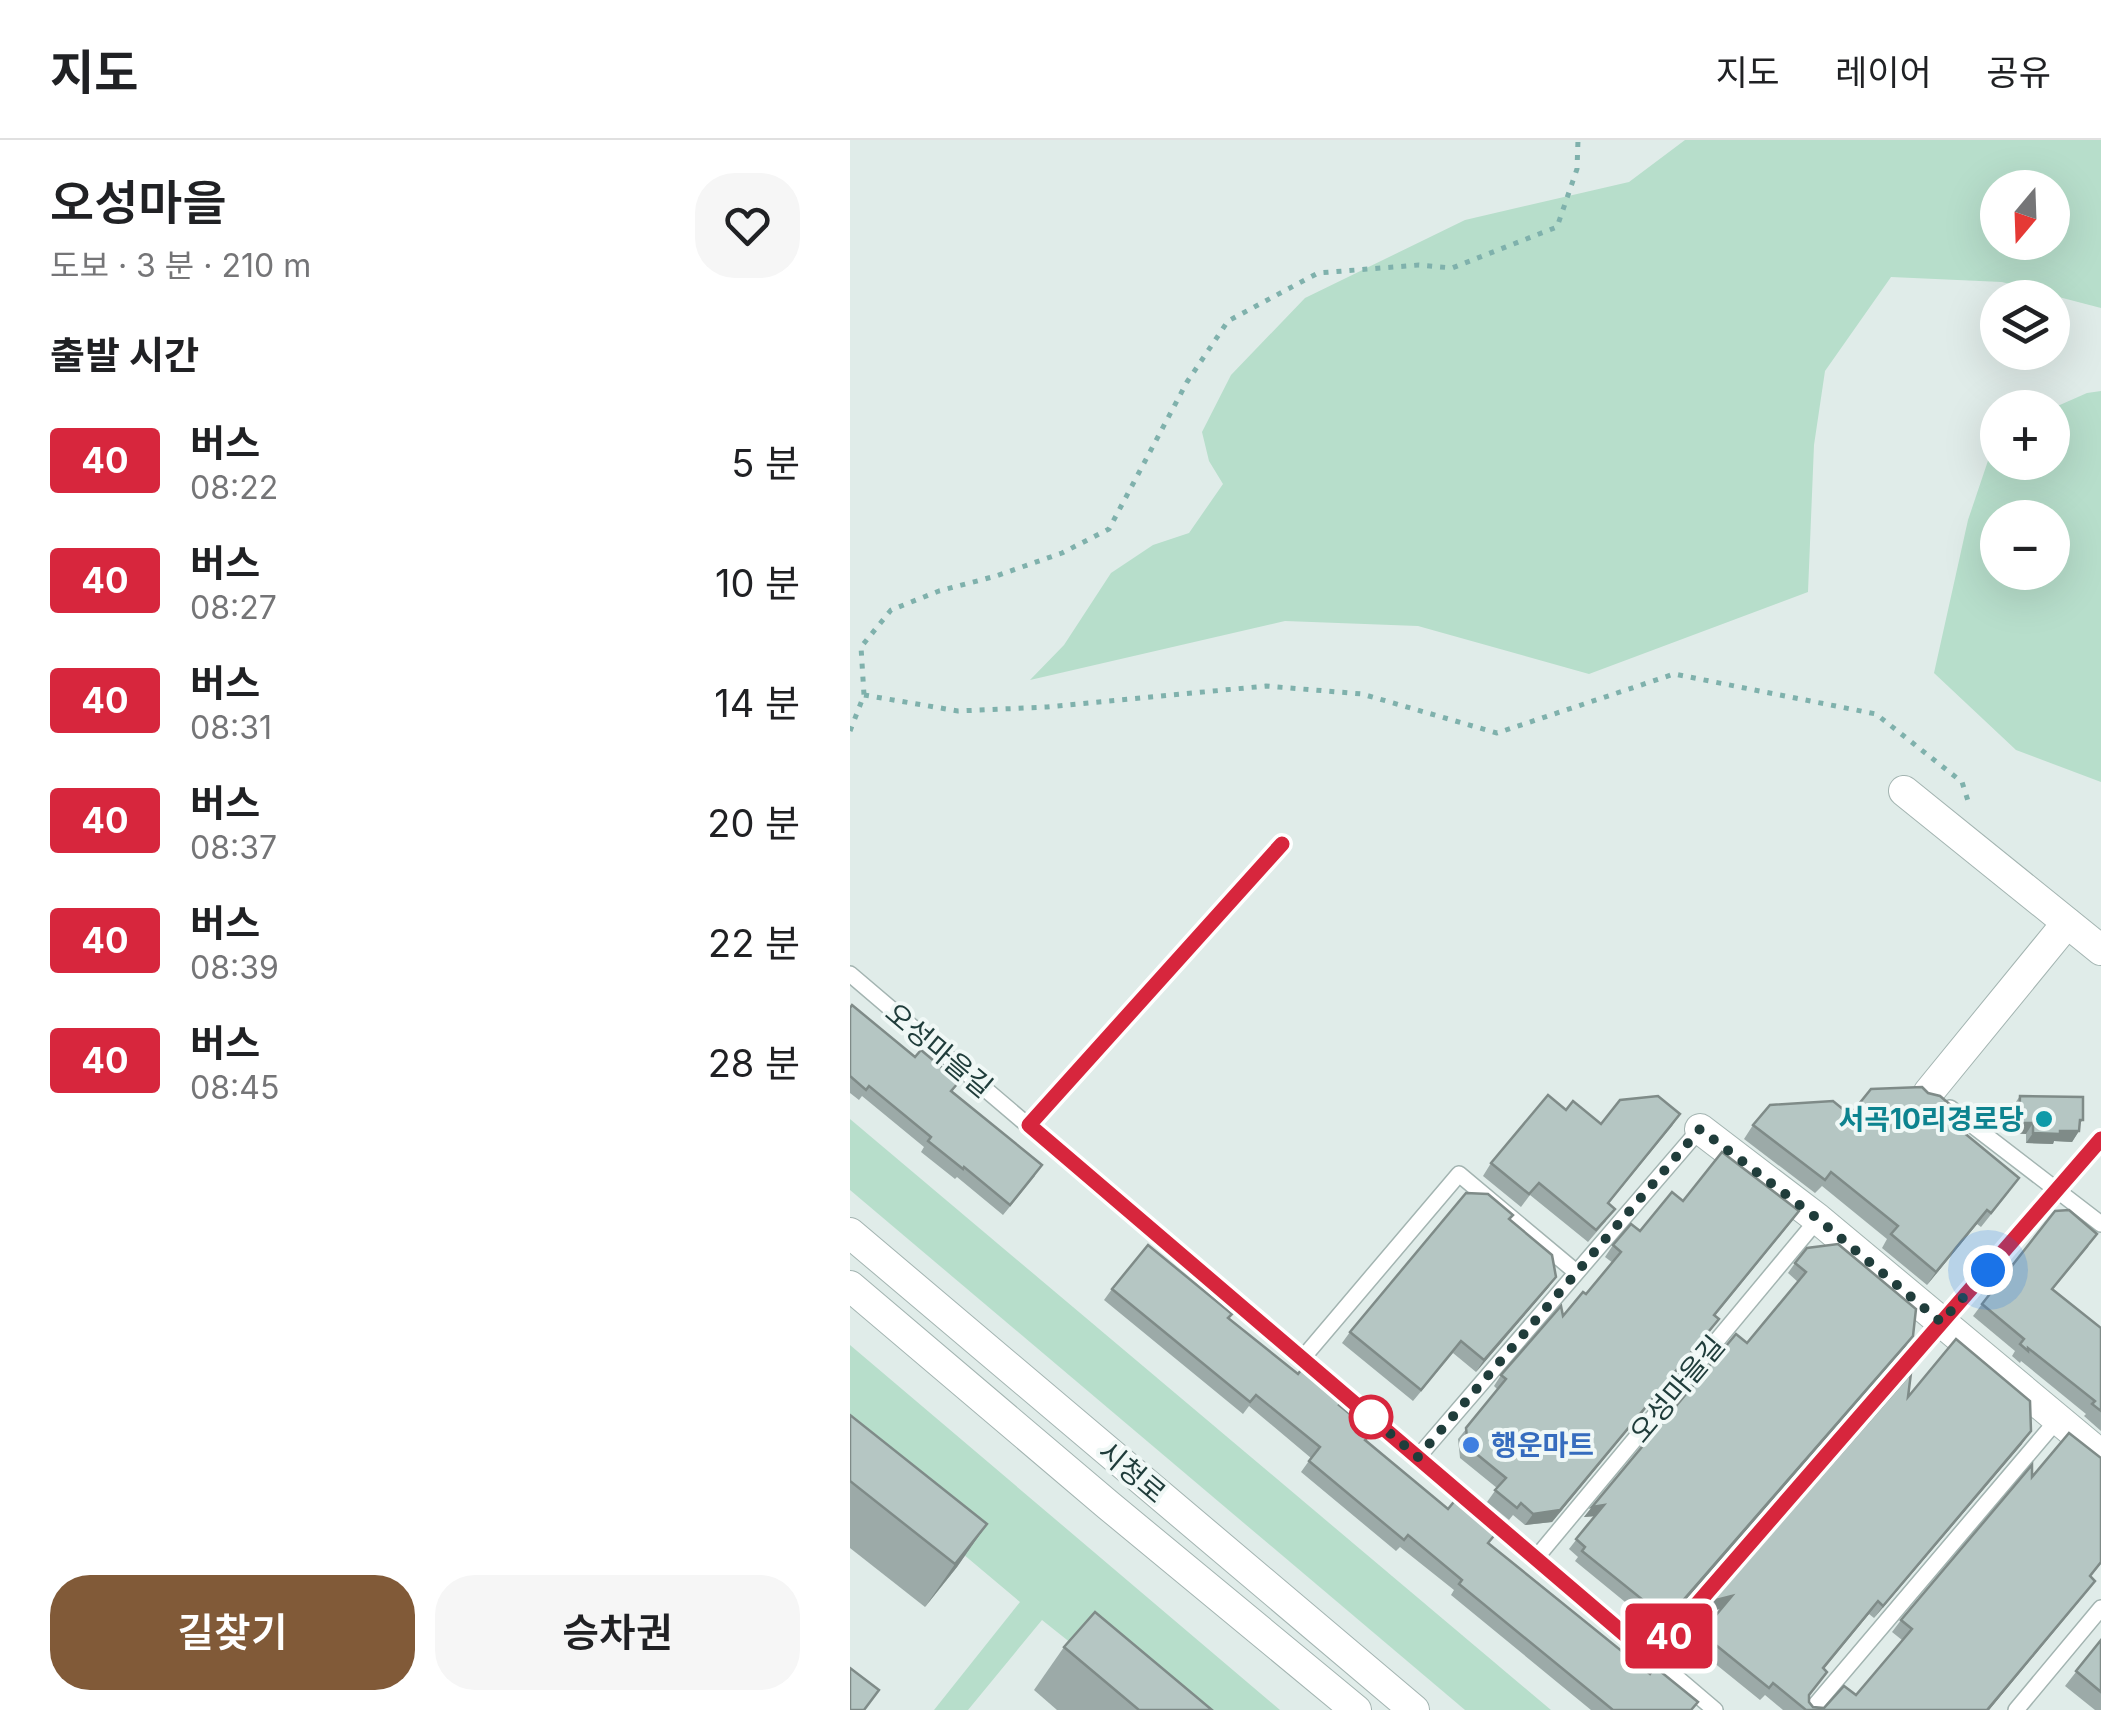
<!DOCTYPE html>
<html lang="ko">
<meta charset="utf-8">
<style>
body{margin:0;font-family:Inter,"Noto Sans KR",sans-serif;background:#f6f6f6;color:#202124;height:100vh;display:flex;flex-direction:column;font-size:38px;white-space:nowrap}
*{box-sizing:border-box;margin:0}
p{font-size:32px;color:#757577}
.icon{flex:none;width:55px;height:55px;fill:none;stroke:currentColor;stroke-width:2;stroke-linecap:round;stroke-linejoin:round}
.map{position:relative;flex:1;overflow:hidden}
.panel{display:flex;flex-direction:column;background:#fff;width:850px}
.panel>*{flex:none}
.badge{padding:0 20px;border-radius:8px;font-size:35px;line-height:65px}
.needle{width:65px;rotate:199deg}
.controls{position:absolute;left:1130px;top:30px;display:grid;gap:20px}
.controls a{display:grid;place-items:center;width:90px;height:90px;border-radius:50%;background:#fff;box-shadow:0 10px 40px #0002;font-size:50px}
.you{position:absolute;width:50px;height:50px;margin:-25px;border:8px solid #fff;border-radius:50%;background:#1a73e8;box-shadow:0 0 0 15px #1a73e833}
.map>.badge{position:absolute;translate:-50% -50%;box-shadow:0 0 0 5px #fff}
h2{padding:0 50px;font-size:38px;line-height:90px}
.round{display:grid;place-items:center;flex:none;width:105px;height:105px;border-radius:40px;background:#f6f6f6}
.head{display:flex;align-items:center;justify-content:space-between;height:170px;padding:0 50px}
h1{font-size:48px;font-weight:600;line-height:75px}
.primary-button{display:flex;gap:20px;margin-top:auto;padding:20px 50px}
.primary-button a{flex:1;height:115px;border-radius:40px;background:#815a38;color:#fff;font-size:40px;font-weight:600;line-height:115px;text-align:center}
.primary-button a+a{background:#f6f6f6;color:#202124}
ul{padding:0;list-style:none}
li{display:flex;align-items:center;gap:30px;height:120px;padding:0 50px}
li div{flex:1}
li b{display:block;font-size:38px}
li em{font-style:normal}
li .badge{min-width:110px;font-weight:700;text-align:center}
header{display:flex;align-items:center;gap:60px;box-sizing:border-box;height:140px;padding:0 50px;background:#fff;border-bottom:2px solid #e0e0e0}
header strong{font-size:48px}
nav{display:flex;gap:55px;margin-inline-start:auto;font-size:35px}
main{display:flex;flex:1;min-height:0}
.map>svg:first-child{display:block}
</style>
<header>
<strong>지도</strong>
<nav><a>지도</a><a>레이어</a><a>공유</a></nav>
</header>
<main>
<section class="panel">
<div class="head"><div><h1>오성마을</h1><p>도보 · 3 분 · 210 m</p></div><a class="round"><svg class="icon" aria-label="heart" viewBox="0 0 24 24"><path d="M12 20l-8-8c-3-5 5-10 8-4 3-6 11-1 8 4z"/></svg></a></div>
<h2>출발 시간</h2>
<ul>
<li><span class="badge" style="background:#d7263d;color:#fff">40</span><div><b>버스</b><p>08:22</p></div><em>5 분</em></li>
<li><span class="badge" style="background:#d7263d;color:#fff">40</span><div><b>버스</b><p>08:27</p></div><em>10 분</em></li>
<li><span class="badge" style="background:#d7263d;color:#fff">40</span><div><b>버스</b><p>08:31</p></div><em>14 분</em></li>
<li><span class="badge" style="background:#d7263d;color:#fff">40</span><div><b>버스</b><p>08:37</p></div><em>20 분</em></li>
<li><span class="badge" style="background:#d7263d;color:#fff">40</span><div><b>버스</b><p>08:39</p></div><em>22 분</em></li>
<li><span class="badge" style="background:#d7263d;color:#fff">40</span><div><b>버스</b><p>08:45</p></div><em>28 분</em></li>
</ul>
<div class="primary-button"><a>길찾기</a><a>승차권</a></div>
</section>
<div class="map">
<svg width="1251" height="1570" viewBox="0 0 1251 1570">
<rect width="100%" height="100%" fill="#e0ece9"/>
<!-- green -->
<g fill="#b7decb" fill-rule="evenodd">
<path d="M835 0H1251V168L1152 142 1041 137 975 231 964 305 958 452 739 534 568 486 435 481 180 540 214 505 261 433 303 405 339 393 373 344 359 321 352 292 381 235 455 158 615 80 779 42ZM1148 48H1202V102H1148Z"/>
<path d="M1251 251V642L1166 610 1084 533 1118 380 1147 294 1148 322H1202L1203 268 1237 253ZM1148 378H1202V432H1148Z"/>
<path d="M0 979 701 1570H615L0 1050Z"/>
<path d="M0 1205 430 1570H305L192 1480 118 1570H84L170 1462 0 1319Z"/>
</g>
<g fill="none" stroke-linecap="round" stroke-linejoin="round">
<defs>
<g id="service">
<path d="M0 834 865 1570"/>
<path d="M1100 968 1251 1084"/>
<path d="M179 985 432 704"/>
<path d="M452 1219 609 1034 726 1132"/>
<path d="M568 1317 850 989"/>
<path d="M686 1418 968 1079"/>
<path d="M801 1517 1251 999"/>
<path d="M961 1570 1208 1279"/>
<path d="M1166 1570 1251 1468"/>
</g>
<g id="minor">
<path d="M1054 651 1251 810"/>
<path d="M1079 952 1217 783"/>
<path d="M850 989 968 1079 1251 1315"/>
</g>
<g id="tertiary">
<path d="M0 1093 564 1570"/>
<path d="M0 1146 258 1365 506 1570"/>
</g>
</defs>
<!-- service casing -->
<use href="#service" stroke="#a3b4b1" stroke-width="18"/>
<!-- minor casing -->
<use href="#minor" stroke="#a3b4b1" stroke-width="32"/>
<!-- tertiary casing -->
<use href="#tertiary" stroke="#a3b4b1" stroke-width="32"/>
<!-- path -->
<g stroke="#7fb1ac" stroke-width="5" stroke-dasharray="5 8" stroke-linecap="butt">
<path d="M14 555 108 571 197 567 416 546 512 554 647 593 824 534 1026 574 1112 642 1119 664"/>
<path d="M0 591 14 555 11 507 41 470 89 451 146 436 212 413 259 389 337 242 378 181 468 133 569 125 602 128 707 87 727 29 728 0"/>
</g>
<!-- service -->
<use href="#service" stroke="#fff" stroke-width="15"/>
<!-- minor -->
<use href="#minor" stroke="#fff" stroke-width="30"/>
<!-- tertiary -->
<use href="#tertiary" stroke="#fff" stroke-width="30"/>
</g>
<!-- wall -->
<g fill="#9caaa8">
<path d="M0 868 65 917 109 942 102 952 185 1036 153 1075 107 1037 105 1039 71 1012 74 1007 12 956 9 960 0 953Z"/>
<path d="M1170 956 1233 980 1229 984V991L1222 1002 1204 1001 1203 1004 1176 1003V994L1162 993 1163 966Z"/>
<path d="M716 970 751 984 830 974 758 1063 756 1081 738 1102 680 1055 671 1067 633 1036 641 1023Z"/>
<path d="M1000 975 1110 990 1159 1052 1131 1087 1127 1084 1077 1145 1032 1108 1037 1099 972 1046 965 1053 894 999 903 985Z"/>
<path d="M833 1061 941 1082 865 1176 869 1179 861 1190 702 1382 675 1385 663 1375 659 1380 637 1362 647 1348 610 1318 608 1299 648 1250 644 1246 651 1235 736 1154 763 1123 755 1117 763 1105 790 1091Z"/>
<path d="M659 1079 706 1137 698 1148 626 1232 603 1213 563 1261 492 1203 500 1192Z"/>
<path d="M1239 1106 1203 1149 1251 1188V1291L1234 1276 1236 1274 1171 1221 1170 1223 1162 1216 1165 1211 1123 1176 1132 1164Z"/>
<path d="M945 1123 1063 1196 1056 1206 815 1484 808 1486 802 1484 725 1421 728 1417 719 1409 745 1376 734 1377 742 1367 897 1203 948 1142 938 1133Z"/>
<path d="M262 1149 378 1178 522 1292 516 1300 639 1404 842 1570H741L601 1455 604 1450 550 1407 546 1411 451 1332 461 1318 399 1266 393 1274 254 1160Z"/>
<path d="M1058 1257 1172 1304 1024 1478 1019 1474 974 1529 959 1556V1562L963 1567 974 1568 1006 1555 1052 1500 1042 1492 1051 1480 1182 1337 1251 1318V1424L1240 1437 1245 1441 1139 1570H933L915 1555 910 1560 842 1505 871 1469 854 1473Z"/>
<path d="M0 1275 137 1384 107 1427 75 1467 0 1408Z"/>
<path d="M1251 1500V1570H1245L1215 1546Z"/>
<path d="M214 1507 362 1570H207L184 1550Z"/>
</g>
<!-- shaded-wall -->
<g fill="#7f8b88">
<path d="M830 974 822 986 749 1075 758 1063Z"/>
<path d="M1096 978 1117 979 1108 992Z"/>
<path d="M1169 983H1183L1176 994 1162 993Z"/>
<path d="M1210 991H1229L1222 1002 1204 1001 1203 1004 1176 1003 1183 993Z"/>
<path d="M1137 1070 1127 1084 1077 1145 1086 1132Z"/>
<path d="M949 1071 941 1082 856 1186 864 1175Z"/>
<path d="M706 1137 698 1148 626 1232 634 1220Z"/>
<path d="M869 1179 702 1382 675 1385 683 1374Z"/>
<path d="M1063 1196 1056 1206 815 1484 808 1486 802 1484 809 1473Z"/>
<path d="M1181 1291 1172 1304 1024 1478 1033 1466Z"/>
<path d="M754 1365 747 1376 734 1377 742 1367Z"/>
<path d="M137 1384 107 1427 75 1467 105 1424Z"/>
<path d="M1245 1441 1236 1453 1139 1570H1137Z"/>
<path d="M882 1456 873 1468 854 1473 862 1461Z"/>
<path d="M1028 1461 1019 1474 964 1540 973 1528Z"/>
</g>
<!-- building -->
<g fill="#b5c6c3" stroke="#7f8b88" stroke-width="2.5">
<path d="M2 865 65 917 71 910 109 942 101 951 192 1025 160 1065 114 1027 113 1029 78 1001 81 997 19 946 16 950 0 936V868Z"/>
<path d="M1072 947 1078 953 1090 956 1117 979 1096 978 1169 1038 1141 1073 1137 1070 1086 1132 1041 1094 1048 1086 981 1032 975 1040 903 985 920 965 983 961 1000 975 1021 949Z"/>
<path d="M698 955 716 970 723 961 751 984 770 960 808 956 830 974 758 1063 765 1069 746 1090 689 1043 679 1054 641 1023Z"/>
<path d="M1170 956 1233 957V980H1230L1229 991H1210V994L1183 993V983H1169Z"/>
<path d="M872 1012 949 1071 864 1175 869 1179 710 1370 683 1374 671 1363 667 1368 645 1350 656 1338 618 1307 616 1288 656 1239 651 1235 711 1166 713 1176 733 1152 736 1154 771 1112 763 1105 781 1084 790 1091 822 1052 833 1061Z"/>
<path d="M616 1053 638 1054 663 1075 659 1079 702 1115 706 1137 634 1220 611 1201 571 1250 500 1192Z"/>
<path d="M1219 1070 1247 1094 1202 1149 1251 1188V1271L1242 1264 1245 1261 1178 1208V1211L1170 1204 1174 1199 1132 1164 1205 1071Z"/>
<path d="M988 1104 1066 1169 1063 1196 822 1473 815 1475 809 1473 732 1411 735 1407 726 1399 754 1365 742 1367 886 1194 897 1203 956 1132 945 1123 957 1108Z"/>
<path d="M298 1105 382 1174 378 1178 448 1234 454 1226 494 1259 489 1265 522 1292 515 1300 598 1369 607 1358 626 1374 631 1368 652 1386 638 1403 800 1534 805 1527 848 1562 841 1570H763L609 1444 612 1440 558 1395 554 1400 459 1321 470 1307 406 1255 400 1262 262 1149Z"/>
<path d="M1106 1199 1180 1261 1181 1291 1033 1466 1028 1461 973 1528 977 1532 959 1555V1562L963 1567 974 1568 994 1546 1006 1555 1062 1489 1051 1480 1182 1325V1337L1219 1293 1251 1318V1422L1240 1436 1245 1441 1137 1570H956L923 1543 919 1548 851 1493 882 1456 862 1461 1061 1233 1058 1257Z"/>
<path d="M0 1275 137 1384 105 1424 0 1341Z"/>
<path d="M245 1472 362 1570H289L214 1507Z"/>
<path d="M1251 1500V1552L1226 1531Z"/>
<path d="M0 1528 29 1550 14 1570H0Z"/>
</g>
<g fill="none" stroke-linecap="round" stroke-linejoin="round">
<defs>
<path id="line" d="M432 704 179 985 801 1517 1251 999"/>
</defs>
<!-- line casing -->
<use href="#line" stroke="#fff" stroke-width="22"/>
<!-- line -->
<use href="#line" stroke="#d7263d" stroke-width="15"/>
<!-- walk -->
<path stroke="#203d3b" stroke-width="10" stroke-dasharray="0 18" d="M521 1277 510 1268 568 1317 850 989 968 1079 1091 1182 1138 1130"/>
</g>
<!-- markers -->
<circle fill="#0f9aa8" stroke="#f0f8f6" stroke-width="4" cx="1194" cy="979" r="10"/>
<circle fill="#fff" stroke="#d7263d" stroke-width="5" cx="521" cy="1277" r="20"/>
<circle fill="#3f7fe0" stroke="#f0f8f6" stroke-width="4" cx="621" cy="1305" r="10"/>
<g text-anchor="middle" stroke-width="8" stroke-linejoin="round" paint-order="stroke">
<!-- street labels -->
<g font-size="28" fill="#203d3b" stroke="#f0f8f6">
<text transform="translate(89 910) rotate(40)" y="10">오성마을길</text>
<text transform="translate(827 1249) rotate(-50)" y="10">오성마을길</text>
<text transform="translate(282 1332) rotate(40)" y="10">시청로</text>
</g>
<!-- culture labels -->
<g font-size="28" font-weight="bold" fill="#0d838f" stroke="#f0f8f6" text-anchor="end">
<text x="1174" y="989">서곡10리경로당</text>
</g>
<!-- shop labels -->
<g font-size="28" font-weight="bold" fill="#366cbe" stroke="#f0f8f6" text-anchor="start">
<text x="641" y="1315">행운마트</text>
</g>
</g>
</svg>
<div class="controls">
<a><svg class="needle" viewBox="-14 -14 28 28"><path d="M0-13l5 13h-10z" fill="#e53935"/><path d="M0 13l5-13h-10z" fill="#757577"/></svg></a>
<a><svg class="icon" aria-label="layers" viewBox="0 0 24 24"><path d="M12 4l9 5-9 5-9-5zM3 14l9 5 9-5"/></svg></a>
<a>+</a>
<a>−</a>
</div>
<div class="you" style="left:1138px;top:1130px"></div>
<b class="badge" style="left:819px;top:1496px;background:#d7263d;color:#fff">40</b>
</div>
</main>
